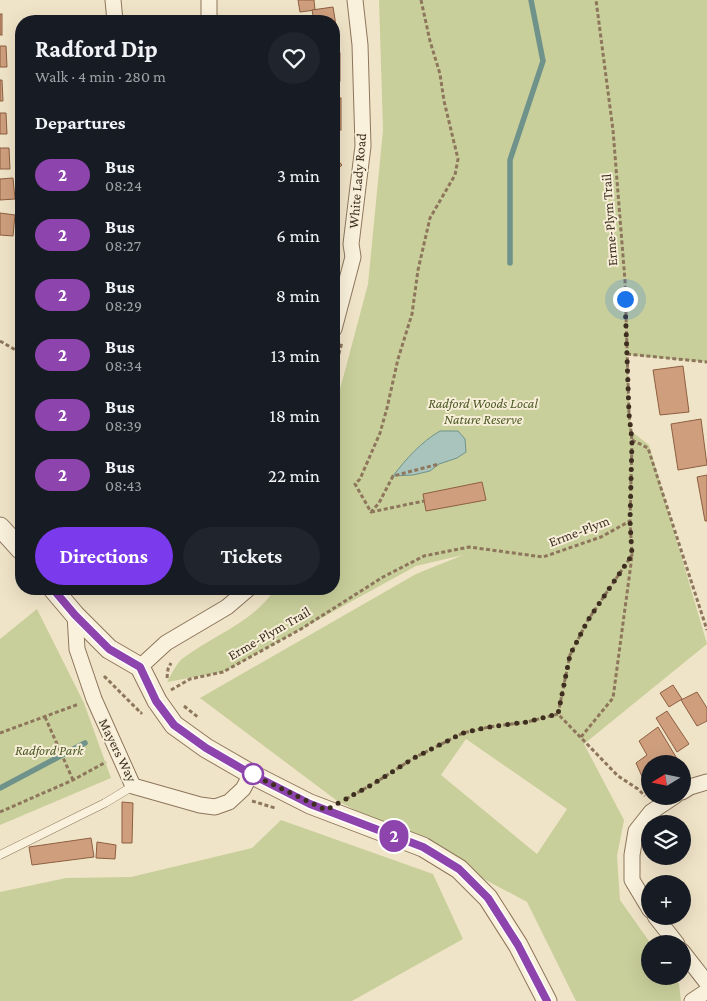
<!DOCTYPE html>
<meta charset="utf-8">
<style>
body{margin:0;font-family:"Crimson Pro",serif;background:#20242c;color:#f1f3f6;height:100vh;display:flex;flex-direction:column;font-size:19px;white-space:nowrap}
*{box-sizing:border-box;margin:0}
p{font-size:16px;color:#9ea1a6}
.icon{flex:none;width:28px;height:28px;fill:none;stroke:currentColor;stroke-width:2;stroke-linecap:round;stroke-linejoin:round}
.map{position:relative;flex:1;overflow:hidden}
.sheet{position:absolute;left:15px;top:15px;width:325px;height:580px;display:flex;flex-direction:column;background:#171b24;border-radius:20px;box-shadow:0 5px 20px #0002}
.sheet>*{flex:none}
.badge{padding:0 10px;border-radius:16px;font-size:18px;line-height:32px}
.needle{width:32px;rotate:260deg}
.buttons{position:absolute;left:641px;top:755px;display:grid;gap:10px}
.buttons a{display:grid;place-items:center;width:50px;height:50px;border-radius:50%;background:#171b24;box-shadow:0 5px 20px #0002;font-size:25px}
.you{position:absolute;width:25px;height:25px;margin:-12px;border:4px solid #fff;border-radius:50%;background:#1a73e8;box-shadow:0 0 0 8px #1a73e833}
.map>.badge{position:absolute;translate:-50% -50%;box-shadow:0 0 0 2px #fff}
h2{padding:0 20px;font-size:19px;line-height:45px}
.round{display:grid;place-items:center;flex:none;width:52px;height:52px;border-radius:26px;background:#20242c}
.overview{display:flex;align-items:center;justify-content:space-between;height:85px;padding:0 20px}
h1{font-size:24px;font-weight:700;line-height:38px}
.action{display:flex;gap:10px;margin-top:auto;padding:10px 20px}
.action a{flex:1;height:58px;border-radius:30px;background:#7c3aed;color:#fff;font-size:20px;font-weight:700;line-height:58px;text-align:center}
.action a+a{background:#20242c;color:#f1f3f6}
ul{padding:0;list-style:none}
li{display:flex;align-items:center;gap:15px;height:60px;padding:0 20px}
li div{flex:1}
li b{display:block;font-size:19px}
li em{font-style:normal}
li .badge{min-width:55px;font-weight:700;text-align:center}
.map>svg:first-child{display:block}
</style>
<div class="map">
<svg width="707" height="1001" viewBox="0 0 707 1001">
<rect width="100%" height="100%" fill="#f0e4c8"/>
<!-- green -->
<g fill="#c9cf9b" fill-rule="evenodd">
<path d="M379 0H707V362L627 355 631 431 649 445 707 644 584 744 624 820 617 856 620 900 651 944 650 976H674L679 984 681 1001H576L527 902 336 800 200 698 416 574 463 555 416 566 223 672 167 682C171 675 176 664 182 659 213 635 253 623 275 589H334V412L368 284 383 130ZM466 739 567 809 537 854 441 775Z"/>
<path d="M37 609 84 703 111 778 0 825V639Z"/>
<path d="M281 820 433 874 463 939 352 1001H0V892L66 878 131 877 252 848Z"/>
</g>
<!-- water -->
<path fill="#a9c4bc" stroke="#6f938a" d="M440 431H458L465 439 466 452 457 458 439 464 430 471 413 475 393 476C406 459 421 442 440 431Z"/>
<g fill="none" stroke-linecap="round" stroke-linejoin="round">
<!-- stream -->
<g stroke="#6f938a" stroke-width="5.5">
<path d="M510 263V160L543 61 531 0"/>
<path d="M0 788 85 743"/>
</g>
</g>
<!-- building -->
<g fill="#cf9f7d" stroke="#8d5f41">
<path d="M298 0H314L315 10 300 12Z"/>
<path d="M333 7 338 38 334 39V21H314L312 10Z"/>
<rect x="0" y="14" width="2" height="21"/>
<path d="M313 16 314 21H299V18Z"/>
<path d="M0 46H6L7 67H0Z"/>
<rect x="334" y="53" width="6" height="28"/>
<path d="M0 80H2L3 101H0Z"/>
<rect x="334" y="98" width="7" height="32"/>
<path d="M0 113H6L7 134H0Z"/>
<path d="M0 148H9L10 169H0Z"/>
<path d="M334 156 342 165 334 173Z"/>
<path d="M13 178 15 199 0 200V179Z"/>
<path d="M0 213 15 215 13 236 0 235Z"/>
<path d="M683 366 689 412 660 415 653 370Z"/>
<path d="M701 419 707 465 678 470 671 424Z"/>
<path d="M707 475V521H705L697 477Z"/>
<path d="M482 482 486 500 426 511 423 494Z"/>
<path d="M673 685 682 699 669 707 660 693Z"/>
<path d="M697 692 707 708V721L697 726 681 700Z"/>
<path d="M667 711 689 744 677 752 656 718Z"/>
<path d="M658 727 679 762 676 764H650V778L644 781 636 763 647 755 639 741Z"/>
<path d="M122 802 133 803 132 843H122Z"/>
<path d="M91 838 94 857 32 865 29 847Z"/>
<path d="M97 842 116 845 115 859 96 858Z"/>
</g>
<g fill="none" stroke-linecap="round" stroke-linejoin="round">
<defs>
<path id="service" d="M0 855 105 803 133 786"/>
<g id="minor">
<path d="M113 0 115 21"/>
<path d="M209 21V0"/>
<path d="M334 329 353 257 351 244 363 146 360 45 355 0"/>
<path d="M75 615 77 649 94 699 133 786 200 805 215 807 229 802 243 789 251 774"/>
<path d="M140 667 166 643 227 607 248 589"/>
<path d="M682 792 690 787 707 782"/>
<path d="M650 910 632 880V855L636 831 651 812 675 796"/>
<path d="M655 916 677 944"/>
<path d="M682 951 707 983"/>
<path d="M692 1001 707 991"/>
</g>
<g id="tertiary">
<path d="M0 527 21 550"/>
<path d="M53 589 75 615 109 649 140 667 157 701 174 725 206 748 251 774 310 804 423 847 459 869 488 898 518 945 547 1001"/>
</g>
</defs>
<!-- service casing -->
<use href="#service" stroke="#8d765c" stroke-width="9"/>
<!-- minor casing -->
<use href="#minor" stroke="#8d765c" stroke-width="17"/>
<!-- tertiary casing -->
<use href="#tertiary" stroke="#8d765c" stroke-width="21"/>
<!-- path -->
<g stroke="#8d765c" stroke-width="3" stroke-dasharray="4 2.5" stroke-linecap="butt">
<path d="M421 0 430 41 440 74 444 101 458 159 455 175 430 218 418 270 412 314 398 359 387 408 380 433 360 479 355 484 371 512 379 503 393 476 439 464"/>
<path d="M0 341 21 353"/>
<path d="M627 354 707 362"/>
<path d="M334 373 342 342"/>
<path d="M632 440 648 448 707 630"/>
<path d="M371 512 424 501"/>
<path d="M630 521 632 555 588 620 570 655 558 714 618 776 638 789 645 796"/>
<path d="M104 676 141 713 142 712"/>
<path d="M167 678 168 669 171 663"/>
<path d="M171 690 190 679 223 672 301 629 383 577 424 556 469 547 543 557 601 537 630 521 632 440 629 414 625 281 613 130 596 0"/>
<path d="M184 706 199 718"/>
<path d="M45 717 73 780"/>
<path d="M0 733 79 704"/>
<path d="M581 737 613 698 632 556"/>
<path d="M346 799 373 784 414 758 463 733 489 727 527 722 558 714"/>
<path d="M252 801 275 808"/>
<path d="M0 812 73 780 106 762"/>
</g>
<!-- service -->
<use href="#service" stroke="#faf1dc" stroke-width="8"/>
<!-- minor -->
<use href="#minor" stroke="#faf1dc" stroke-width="15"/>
<!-- tertiary -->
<use href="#tertiary" stroke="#faf1dc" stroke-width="19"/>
</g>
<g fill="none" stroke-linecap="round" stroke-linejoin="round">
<defs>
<path id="line" d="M53 589 75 615 109 649 140 667 156 701 174 725 206 748 251 774 310 804 423 847 459 869 488 898 518 945 547 1001"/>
</defs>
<!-- line casing -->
<use href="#line" stroke="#fff" stroke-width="11"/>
<!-- line -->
<use href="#line" stroke="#8e44ad" stroke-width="8"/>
<!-- walk -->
<path stroke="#3d2e20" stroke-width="5" stroke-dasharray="0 9" d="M253 774H251L326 810 373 784 414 758 463 733 489 727 527 722 558 714 570 655 588 620 632 555 630 521 632 440 629 414 625 299"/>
</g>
<!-- markers -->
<circle fill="#fff" stroke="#8e44ad" stroke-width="2.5" cx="253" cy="774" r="10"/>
<g text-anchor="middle" stroke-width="4" stroke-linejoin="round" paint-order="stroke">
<!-- street labels -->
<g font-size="14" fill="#3d2e20" stroke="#f7eed8">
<text transform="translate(357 181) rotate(-85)" y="5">White Lady Road</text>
<text transform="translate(609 220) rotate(-94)" y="5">Erme-Plym Trail</text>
<text transform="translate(579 531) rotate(-21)" y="5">Erme-Plym</text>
<text transform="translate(269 633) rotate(-30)" y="5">Erme-Plym Trail</text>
<text transform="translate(118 750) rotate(64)" y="5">Mayers Way</text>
</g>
<!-- park labels -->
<g font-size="14" font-style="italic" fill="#4d5a26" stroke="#f7eed8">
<text x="483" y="408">Radford Woods Local<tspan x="483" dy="16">Nature Reserve</tspan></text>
<text x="49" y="755">Radford Park</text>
</g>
</g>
</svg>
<div class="buttons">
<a><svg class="needle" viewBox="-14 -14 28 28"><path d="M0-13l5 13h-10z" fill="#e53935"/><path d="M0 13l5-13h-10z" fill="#9ea1a6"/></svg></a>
<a><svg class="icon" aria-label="layers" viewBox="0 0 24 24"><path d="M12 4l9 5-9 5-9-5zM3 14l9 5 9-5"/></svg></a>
<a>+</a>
<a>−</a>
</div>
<div class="you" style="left:625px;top:299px"></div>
<b class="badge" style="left:394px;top:836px;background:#8e44ad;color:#fff">2</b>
<section class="sheet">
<div class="overview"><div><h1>Radford Dip</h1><p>Walk · 4 min · 280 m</p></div><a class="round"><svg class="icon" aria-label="heart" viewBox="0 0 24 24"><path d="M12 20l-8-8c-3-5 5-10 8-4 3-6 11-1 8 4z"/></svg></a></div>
<h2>Departures</h2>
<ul>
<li><span class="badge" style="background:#8e44ad;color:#fff">2</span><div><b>Bus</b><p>08:24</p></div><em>3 min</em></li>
<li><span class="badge" style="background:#8e44ad;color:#fff">2</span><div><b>Bus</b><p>08:27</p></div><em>6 min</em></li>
<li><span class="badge" style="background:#8e44ad;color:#fff">2</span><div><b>Bus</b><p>08:29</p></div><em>8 min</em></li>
<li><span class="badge" style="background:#8e44ad;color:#fff">2</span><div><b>Bus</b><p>08:34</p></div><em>13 min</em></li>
<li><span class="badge" style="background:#8e44ad;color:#fff">2</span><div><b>Bus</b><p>08:39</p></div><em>18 min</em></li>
<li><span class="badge" style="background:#8e44ad;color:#fff">2</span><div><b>Bus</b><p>08:43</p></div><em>22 min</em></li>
</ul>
<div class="action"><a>Directions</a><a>Tickets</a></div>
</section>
</div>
